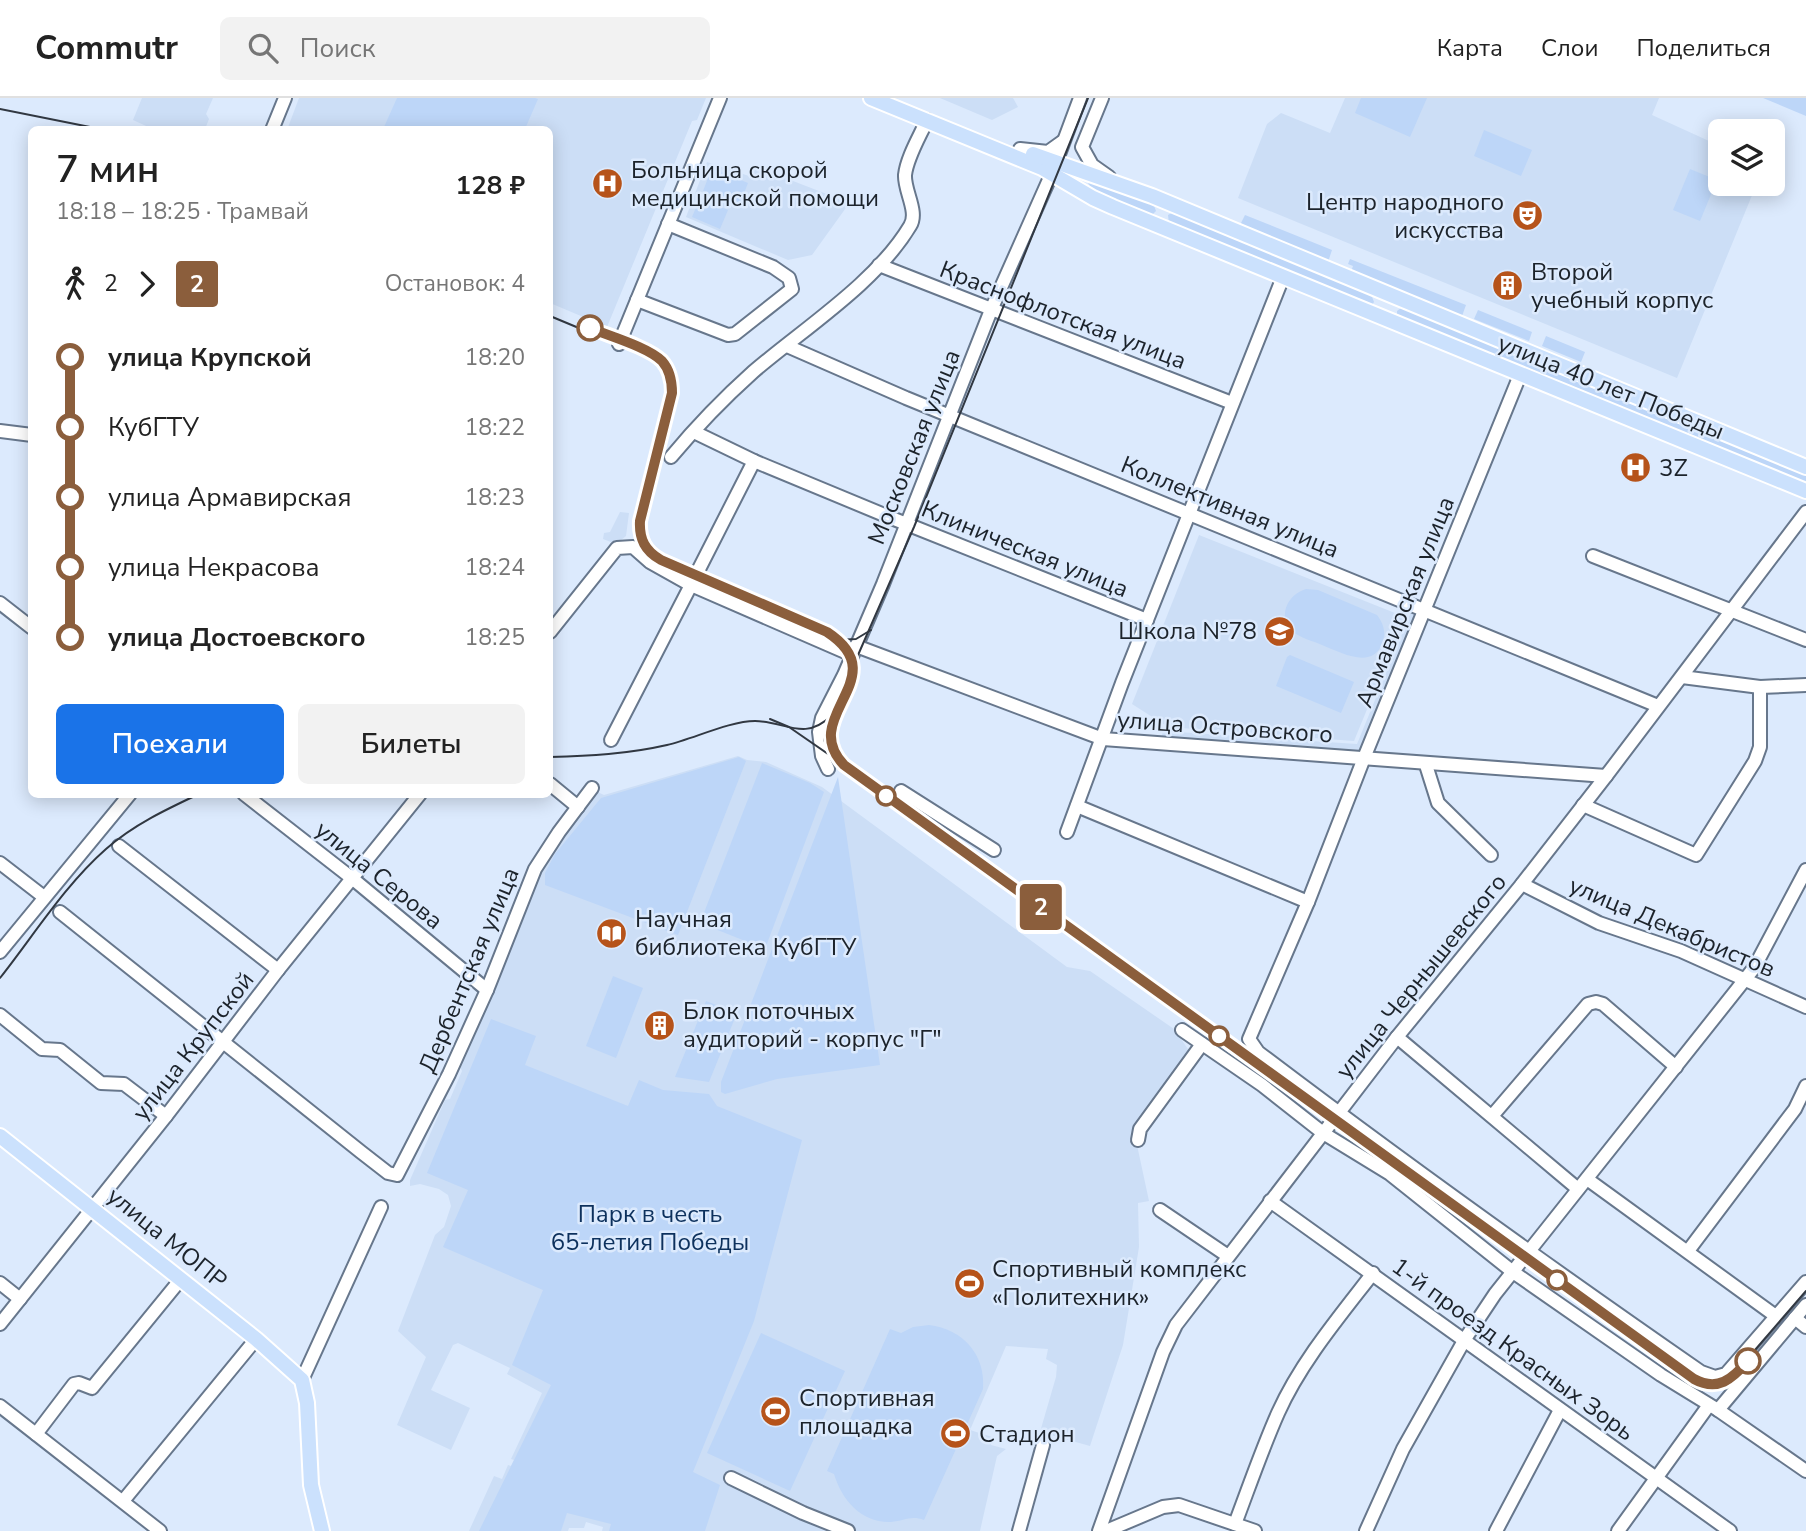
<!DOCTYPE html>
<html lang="ru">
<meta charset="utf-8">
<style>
body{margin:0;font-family:"Nunito Sans",sans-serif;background:#f2f2f2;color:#222;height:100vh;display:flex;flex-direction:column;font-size:26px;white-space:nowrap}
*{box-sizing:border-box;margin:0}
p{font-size:23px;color:#767676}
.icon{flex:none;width:38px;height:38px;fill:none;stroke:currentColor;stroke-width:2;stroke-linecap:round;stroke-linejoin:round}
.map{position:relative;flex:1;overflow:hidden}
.drawer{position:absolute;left:28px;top:28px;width:525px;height:672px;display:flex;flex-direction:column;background:#fff;border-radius:10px;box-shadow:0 4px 18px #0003}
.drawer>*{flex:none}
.badge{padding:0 14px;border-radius:5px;font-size:24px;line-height:46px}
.fabs{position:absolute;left:1708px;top:21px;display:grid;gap:14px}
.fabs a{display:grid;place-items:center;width:77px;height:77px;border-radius:10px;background:#fff;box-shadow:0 4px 18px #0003;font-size:35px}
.map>.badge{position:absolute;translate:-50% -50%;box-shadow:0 0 0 4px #fff}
.legs{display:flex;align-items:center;gap:10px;height:77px;padding:0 28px;font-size:23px}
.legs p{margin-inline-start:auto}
.head{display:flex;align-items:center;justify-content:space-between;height:119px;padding:0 28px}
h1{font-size:38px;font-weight:600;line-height:52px}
.primary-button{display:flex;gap:14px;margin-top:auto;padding:14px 28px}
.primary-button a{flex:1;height:80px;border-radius:10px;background:#1a73e8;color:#fff;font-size:28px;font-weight:600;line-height:80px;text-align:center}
.primary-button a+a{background:#f2f2f2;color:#222}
ul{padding:0 28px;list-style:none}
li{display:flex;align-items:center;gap:24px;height:70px;font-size:26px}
li i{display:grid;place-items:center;width:10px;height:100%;margin:0 9px;background:currentColor}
li i::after{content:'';width:18px;height:18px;margin:-9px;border:5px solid;border-radius:50%;background:#fff}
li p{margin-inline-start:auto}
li:first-child i{background:linear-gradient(#0000 50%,currentColor 0)}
li:last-child i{background:linear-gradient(currentColor 50%,#0000 0)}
header{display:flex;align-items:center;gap:42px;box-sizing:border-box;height:98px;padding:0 35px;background:#fff;border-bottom:2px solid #e0e0e0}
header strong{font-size:33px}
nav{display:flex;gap:38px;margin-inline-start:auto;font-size:24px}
.search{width:490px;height:63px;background:#f2f2f2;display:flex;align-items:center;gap:18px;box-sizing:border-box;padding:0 24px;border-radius:10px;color:#767676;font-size:26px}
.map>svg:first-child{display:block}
</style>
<header>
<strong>Commutr</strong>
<div class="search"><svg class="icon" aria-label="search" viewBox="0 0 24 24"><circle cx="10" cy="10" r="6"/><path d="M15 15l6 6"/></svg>Поиск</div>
<nav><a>Карта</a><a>Слои</a><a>Поделиться</a></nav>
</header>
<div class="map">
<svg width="1806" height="1433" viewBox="0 0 1806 1433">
<rect width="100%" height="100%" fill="#dceafd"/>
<!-- built -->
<g fill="#ccdef6">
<path d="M142 0H213L206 16 209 21 205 31 155 32 133 22Z"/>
<path d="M299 0H706L697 22 692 23 607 229 550 205V32H287Z"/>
<path d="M940 0H1013L1018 9 992 22Z"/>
<path d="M1345 0H1659L1652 17 1720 48V86H1745L1755 90 1677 280 1238 100 1267 26 1281 15 1330 35Z"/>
<path d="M707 64 749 78 754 68 837 100 848 107 812 157 788 162 686 119Z"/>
<path d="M620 414 629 415 626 438 616 446 603 441 604 435 610 434Z"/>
<path d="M1199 437 1405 519 1354 643 1168 629 1132 606Z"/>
<path d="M1411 514 1418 518 1362 654 1161 642 1163 633 1357 646Z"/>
<path d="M738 658 747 662 766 664 822 689 1067 869 1090 873 1174 931 1190 954 1134 1033 1149 1103 1138 1105 1139 1149 1123 1247 1090 1348 1040 1334 1056 1279 1057 1267 1046 1261 1048 1251 1006 1248 970 1332 992 1339 991 1347 1006 1351 997 1358 980 1433H602L603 1429 586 1424 584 1430H569L568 1433H469L494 1378 502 1381 508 1367 511 1368 514 1362 511 1361 542 1295 507 1276 510 1270 458 1245 453 1247 431 1292 470 1310 451 1352 397 1327 426 1259 398 1233 435 1137 444 1129 451 1108 448 1097 439 1091 420 1086 410 1088V1082L445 1002 450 1001 462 973 460 969 540 769 593 692 604 697Z"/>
</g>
<!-- green -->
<g fill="#bdd6f8">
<path d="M397 0H535L538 1 525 31H390L384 29Z"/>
<path d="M1361 0H1427L1410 39 1355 15Z"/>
<path d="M1763 0H1806V18Z"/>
<path d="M1484 32 1532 52 1521 78 1474 58Z"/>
<path d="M712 70 748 85 739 108 703 93Z"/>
<path d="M1690 71 1717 82 1700 123 1673 112Z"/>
<path d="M1090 80 1153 105 1156 113 1153 116H1147L1099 97 1092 92 1087 83Z"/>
<path d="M700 100 728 112 720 131 692 119Z"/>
<path d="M1175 113 1371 196 1374 204 1371 208 1169 125 1168 117Z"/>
<path d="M1245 117 1332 152 1328 164 1243 130 1241 125Z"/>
<path d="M1350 161 1466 207 1462 218 1351 174 1353 168 1348 166Z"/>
<path d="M1402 209 1806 373V386L1397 219V213Z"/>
<path d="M1478 212 1532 234 1529 243 1474 221Z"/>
<path d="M1546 238 1585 254 1581 264 1542 248Z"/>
<path d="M1306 491 1318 492 1377 517C1383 525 1386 533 1383 543 1374 573 1342 555 1322 547 1313 543 1300 540 1292 533 1277 518 1288 496 1306 491Z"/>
<path d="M1290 557 1354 584 1341 615 1276 588 1287 559Z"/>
<path d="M739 659 746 663 678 837 545 787V775L555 756 601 700Z"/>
<path d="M762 665 810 685 824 694 765 851 700 825Z"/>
<path d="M838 679 880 967 777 981 725 996 721 994V984Z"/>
<path d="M613 878 643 890 616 960 586 948Z"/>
<path d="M706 903 737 915 709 984 675 979Z"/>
<path d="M491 921 536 938 525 967 628 1008 639 982 663 992 709 996 717 1008 802 1042 754 1223 693 1374 720 1387 705 1433H609L611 1426 567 1415 561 1433H479L551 1287 512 1267 543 1192 443 1149 468 1092 427 1075Z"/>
<path d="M929 1227C963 1231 986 1257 983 1291L924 1422C911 1417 904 1423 891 1424 861 1425 842 1402 834 1376L827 1373 890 1231 901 1235 913 1229Z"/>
<path d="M761 1235 845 1273 790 1393 707 1355Z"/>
</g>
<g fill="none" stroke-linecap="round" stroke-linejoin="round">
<defs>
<g id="minor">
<path d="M1102 0 1082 49 1092 67 1109 79"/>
<path d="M272 32 285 0"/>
<path d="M1020 51 1048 54 1062 44"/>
<path d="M879 167 1232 305"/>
<path d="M637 202 728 237 735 236 792 191 789 180 773 169 668 126"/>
<path d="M619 246 720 0"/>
<path d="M787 248 906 300 1658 608"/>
<path d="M1520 277 1364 660 1308 804 1249 941 1258 954C1403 1064 1551 1170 1701 1274L1715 1279 1726 1276 1806 1184"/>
<path d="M0 333 32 337"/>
<path d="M694 334 754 363 894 421 1147 522"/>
<path d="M671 359C696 329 724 300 753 274 803 231 876 185 910 128 919 114 904 93 905 77 907 59 920 38 927 22"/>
<path d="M1593 458 1806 542"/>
<path d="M697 475 754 363"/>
<path d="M0 505 32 530"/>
<path d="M550 534 617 450 633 449 650 464 691 487 852 557"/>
<path d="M856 548 1103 641 1606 678"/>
<path d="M1682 579 1760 589 1806 587"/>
<path d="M611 642 691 487"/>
<path d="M1426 667 1438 705 1491 757"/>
<path d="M828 671 822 658 819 634 822 620 844 577 883 486 991 212 1052 75 1080 0"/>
<path d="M550 686 578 709"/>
<path d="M901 693 994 752"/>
<path d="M244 696 353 781 487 892"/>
<path d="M1583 707 1696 757 1755 663 1760 649V589"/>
<path d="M1077 708 1308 804"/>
<path d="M1067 734 1122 585 1283 179"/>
<path d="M119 748 278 872"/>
<path d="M0 765 44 799"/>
<path d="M1522 786 1599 825 1681 853 1806 909"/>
<path d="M60 814 361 1054 388 1075 397 1077 449 976 487 892 535 771 559 734 592 690"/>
<path d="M0 854 130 696"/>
<path d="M0 917 42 951 60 952 101 985 124 986 166 1018"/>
<path d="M1182 932 1262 987 1323 1035 1390 1076 1513 1174 1661 1277 1718 1312 1806 1373"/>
<path d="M1397 939 1578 1091"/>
<path d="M1492 1018 1588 906 1596 904 1603 906 1676 969"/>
<path d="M1138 1042 1140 1031 1202 946"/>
<path d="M1587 1081 1777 1219"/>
<path d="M1270 1103 1730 1433"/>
<path d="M1160 1112 1228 1158"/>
<path d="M1688 1153 1795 1011 1806 988"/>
<path d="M0 1185 20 1201"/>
<path d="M1795 1220 1806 1229"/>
<path d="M0 1226 166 1018 278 872 420 696"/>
<path d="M302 1282 381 1109"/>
<path d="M0 1308 160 1433"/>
<path d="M1718 1312 1806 1207"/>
<path d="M36 1336 74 1286 79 1285 92 1290 181 1181"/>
<path d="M731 1380 803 1415 848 1433"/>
<path d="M123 1403 256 1241"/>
<path d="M1235 1426C1249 1389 1262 1351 1278 1315 1301 1264 1339 1219 1373 1175"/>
<path d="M1019 1433 1043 1347"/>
<path d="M1099 1433 1163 1254 1176 1227 1397 939 1522 786 1606 678 1806 414"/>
<path d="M1106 1433 1163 1409 1179 1407 1255 1433"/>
<path d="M1366 1433 1403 1351 1465 1241 1495 1196 1754 870 1806 772"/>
<path d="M1496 1433 1560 1312"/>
<path d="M1618 1433 1709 1307"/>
</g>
<g id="major">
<path d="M871 0 1042 70 1093 100 1113 109 1806 393"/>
<path d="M1033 56 1152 98 1806 369"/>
<path d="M0 1038 256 1241 302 1282 307 1305 311 1387 322 1433"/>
</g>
</defs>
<!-- minor casing -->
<use href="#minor" stroke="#67778c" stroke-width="16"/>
<!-- major casing -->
<use href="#major" stroke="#fff" stroke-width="18"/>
<!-- minor -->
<use href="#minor" stroke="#fff" stroke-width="12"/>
<!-- major -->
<use href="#major" stroke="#cbe1fd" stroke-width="14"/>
<!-- tram -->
<g stroke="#313842" stroke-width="2">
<path d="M0 11 105 32"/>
<path d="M550 218 646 258C661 266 667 278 667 295L635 427 640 448 657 464 836 542 856 541 871 532"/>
<path d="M770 621 789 629 844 667 1694 1281 1713 1287 1729 1282 1806 1193"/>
<path d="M550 659C589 658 628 656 667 647 693 641 730 623 755 623 785 623 804 644 831 618"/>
<path d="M832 660 824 642 827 628 914 429 1088 0"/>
<path d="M0 880C34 837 65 787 106 751 133 727 167 711 199 696"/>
</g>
</g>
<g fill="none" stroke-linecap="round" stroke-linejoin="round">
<defs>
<path id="line-1" d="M590 230C609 238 648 249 662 263 670 272 672 284 672 295L640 423C639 441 645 453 661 462L827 534C897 580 797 618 844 667L1694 1281C1718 1294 1732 1281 1748 1263"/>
</defs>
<!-- line-1 casing -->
<use href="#line-1" stroke="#fff" stroke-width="16"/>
<!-- line-1 -->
<use href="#line-1" stroke="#8b5e3c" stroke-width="10"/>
</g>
<!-- icons -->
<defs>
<symbol id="hospital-disc" viewBox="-11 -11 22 22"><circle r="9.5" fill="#b6531a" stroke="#dceafd"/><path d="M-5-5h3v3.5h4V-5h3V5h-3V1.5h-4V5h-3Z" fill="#fff"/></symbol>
<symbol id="theatre-disc" viewBox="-11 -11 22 22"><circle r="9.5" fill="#b6531a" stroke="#dceafd"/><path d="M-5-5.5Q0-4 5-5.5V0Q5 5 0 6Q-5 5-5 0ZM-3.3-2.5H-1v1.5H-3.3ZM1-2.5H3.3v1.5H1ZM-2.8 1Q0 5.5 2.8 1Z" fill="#fff"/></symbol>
<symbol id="building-disc" viewBox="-11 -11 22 22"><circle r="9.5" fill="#b6531a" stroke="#dceafd"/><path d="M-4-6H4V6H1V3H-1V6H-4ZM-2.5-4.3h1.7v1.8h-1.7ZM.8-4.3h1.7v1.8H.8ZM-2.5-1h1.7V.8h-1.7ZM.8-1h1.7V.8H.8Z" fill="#fff"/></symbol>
<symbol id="school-disc" viewBox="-11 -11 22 22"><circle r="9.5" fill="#b6531a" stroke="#dceafd"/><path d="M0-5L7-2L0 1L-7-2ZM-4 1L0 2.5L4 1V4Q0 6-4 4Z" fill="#fff"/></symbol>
<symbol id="library-disc" viewBox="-11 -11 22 22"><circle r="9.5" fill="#b6531a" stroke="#dceafd"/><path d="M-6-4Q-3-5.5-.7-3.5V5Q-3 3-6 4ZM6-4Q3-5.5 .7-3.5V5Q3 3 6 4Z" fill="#fff"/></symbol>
<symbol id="stadium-disc" viewBox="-11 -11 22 22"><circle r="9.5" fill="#b6531a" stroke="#dceafd"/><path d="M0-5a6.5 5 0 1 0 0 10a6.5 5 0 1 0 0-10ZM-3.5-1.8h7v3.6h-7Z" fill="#fff"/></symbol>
</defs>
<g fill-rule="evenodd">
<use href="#hospital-disc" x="590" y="68" width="35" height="35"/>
<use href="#theatre-disc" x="1510" y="100" width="35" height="35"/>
<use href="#building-disc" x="1490" y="170" width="35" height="35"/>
<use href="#hospital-disc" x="1618" y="352" width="35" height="35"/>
<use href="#school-disc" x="1262" y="516" width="35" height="35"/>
<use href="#library-disc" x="594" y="818" width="35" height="35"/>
<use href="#building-disc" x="642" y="910" width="35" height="35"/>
<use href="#stadium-disc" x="952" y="1168" width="35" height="35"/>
<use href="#stadium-disc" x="758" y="1296" width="35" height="35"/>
<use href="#stadium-disc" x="938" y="1318" width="35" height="35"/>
</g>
<!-- markers -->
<g fill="#fff" stroke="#8b5e3c" stroke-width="3.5">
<circle cx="590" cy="230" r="12"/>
<circle cx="886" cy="698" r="9"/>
<circle cx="1219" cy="938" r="9"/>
<circle cx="1557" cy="1182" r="9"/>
<circle cx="1748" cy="1263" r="12"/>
</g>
<g text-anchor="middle" stroke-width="5" stroke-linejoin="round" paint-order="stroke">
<!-- poi labels -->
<g font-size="24" fill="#1c232b" stroke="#dceafd" text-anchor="start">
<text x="631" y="80">Больница скорой<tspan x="631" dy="28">медицинской помощи</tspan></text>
<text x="1504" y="112" text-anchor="end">Центр народного<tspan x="1504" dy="28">искусства</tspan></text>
<text x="1531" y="182">Второй<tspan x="1531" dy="28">учебный корпус</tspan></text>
<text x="1659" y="378">3Z</text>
<text x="1257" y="541" text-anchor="end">Школа №78</text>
<text x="635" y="829">Научная<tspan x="635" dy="28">библиотека КубГТУ</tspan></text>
<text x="683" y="921">Блок поточных<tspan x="683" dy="28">аудиторий - корпус "Г"</tspan></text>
<text x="992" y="1179">Спортивный комплекс<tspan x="992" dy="28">«Политехник»</tspan></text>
<text x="799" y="1308">Спортивная<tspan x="799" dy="28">площадка</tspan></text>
<text x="979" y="1344">Стадион</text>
</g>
<!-- street labels -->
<g font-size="24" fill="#1c232b" stroke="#dceafd">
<text transform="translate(1063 217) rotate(21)" y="8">Краснофлотская улица</text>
<text transform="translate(1611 289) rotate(22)" y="8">улица 40 лет Победы</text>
<text transform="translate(914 349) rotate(-68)" y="8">Московская улица</text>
<text transform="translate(1230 409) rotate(22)" y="8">Коллективная улица</text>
<text transform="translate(1025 451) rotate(22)" y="8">Клиническая улица</text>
<text transform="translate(1405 504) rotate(-68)" y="8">Армавирская улица</text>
<text transform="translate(1225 629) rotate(4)" y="8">улица Островского</text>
<text transform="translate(379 777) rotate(39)" y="8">улица Серова</text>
<text transform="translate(1672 829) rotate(23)" y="8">улица Декабристов</text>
<text transform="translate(469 872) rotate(-67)" y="8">Дербентская улица</text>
<text transform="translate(1421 878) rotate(-51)" y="8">улица Чернышевского</text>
<text transform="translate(193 948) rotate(-52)" y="8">улица Крупской</text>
<text transform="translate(167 1140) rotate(39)" y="8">улица МОПР</text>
<text transform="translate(1513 1251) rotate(36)" y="8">1-й проезд Красных Зорь</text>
</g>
<!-- park labels -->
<g font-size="24" fill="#0d315d" stroke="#dceafd">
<text x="650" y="1124">Парк в честь<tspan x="650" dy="28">65-летия Победы</tspan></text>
</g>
</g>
</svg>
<div class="fabs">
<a><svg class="icon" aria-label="layers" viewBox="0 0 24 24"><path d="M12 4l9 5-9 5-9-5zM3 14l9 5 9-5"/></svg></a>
</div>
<b class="badge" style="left:1041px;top:809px;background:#8b5e3c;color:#fff">2</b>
<section class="drawer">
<div class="head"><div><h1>7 мин</h1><p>18:18 – 18:25 · Трамвай</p></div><b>128 ₽</b></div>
<div class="legs"><svg class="icon" aria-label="walk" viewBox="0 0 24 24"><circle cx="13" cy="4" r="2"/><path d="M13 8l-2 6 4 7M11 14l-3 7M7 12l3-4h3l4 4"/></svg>2<svg class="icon" aria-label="forward" viewBox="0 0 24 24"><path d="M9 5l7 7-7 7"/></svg><b class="badge" style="background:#8b5e3c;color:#fff">2</b><p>Остановок: 4</p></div>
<ul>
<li><i style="color:#8b5e3c"></i><b>улица Крупской</b><p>18:20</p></li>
<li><i style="color:#8b5e3c"></i><span>КубГТУ</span><p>18:22</p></li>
<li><i style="color:#8b5e3c"></i><span>улица Армавирская</span><p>18:23</p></li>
<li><i style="color:#8b5e3c"></i><span>улица Некрасова</span><p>18:24</p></li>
<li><i style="color:#8b5e3c"></i><b>улица Достоевского</b><p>18:25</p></li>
</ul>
<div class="primary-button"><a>Поехали</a><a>Билеты</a></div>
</section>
</div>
